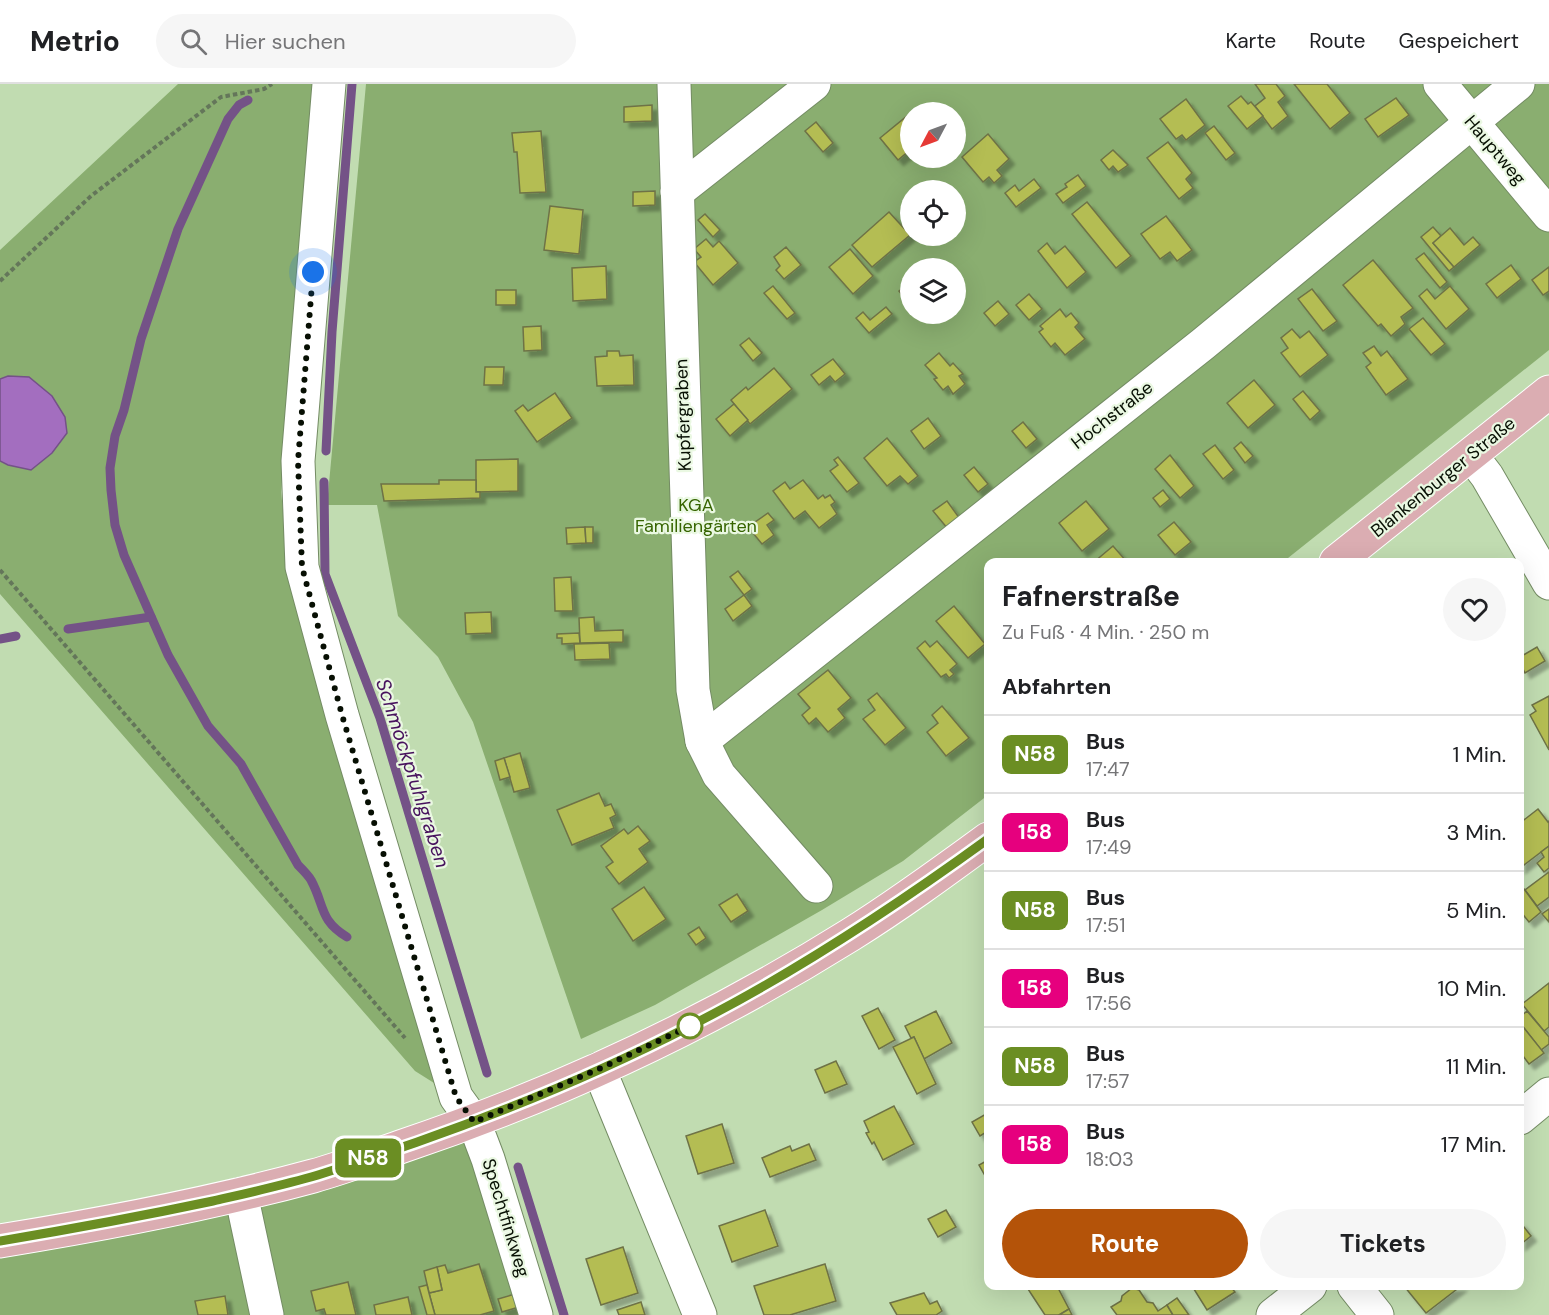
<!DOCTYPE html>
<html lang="de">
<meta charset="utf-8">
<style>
body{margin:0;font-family:"DM Sans",sans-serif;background:#f6f6f6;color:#202124;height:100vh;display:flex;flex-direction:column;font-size:22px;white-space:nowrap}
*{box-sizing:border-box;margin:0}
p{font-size:20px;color:#757577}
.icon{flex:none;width:33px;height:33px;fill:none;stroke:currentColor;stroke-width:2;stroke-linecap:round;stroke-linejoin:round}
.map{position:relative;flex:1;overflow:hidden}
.panel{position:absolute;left:984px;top:474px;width:540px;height:732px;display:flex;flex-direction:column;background:#fff;border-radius:12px;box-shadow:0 6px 24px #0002}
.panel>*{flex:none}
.badge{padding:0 12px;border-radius:9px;font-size:21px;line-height:39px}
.needle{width:39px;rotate:229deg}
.tools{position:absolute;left:900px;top:18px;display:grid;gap:12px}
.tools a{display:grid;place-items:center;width:66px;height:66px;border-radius:50%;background:#fff;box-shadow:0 6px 24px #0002;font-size:30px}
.you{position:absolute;width:30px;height:30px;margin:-15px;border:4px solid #fff;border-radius:50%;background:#1a73e8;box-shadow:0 0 0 9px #1a73e833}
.map>.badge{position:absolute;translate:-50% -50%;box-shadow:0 0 0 3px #fff}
h2{padding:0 18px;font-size:22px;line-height:54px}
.round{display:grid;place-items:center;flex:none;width:63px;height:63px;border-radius:32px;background:#f6f6f6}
.head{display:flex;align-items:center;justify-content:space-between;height:102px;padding:0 18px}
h1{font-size:28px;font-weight:700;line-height:45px}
.button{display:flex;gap:12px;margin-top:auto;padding:12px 18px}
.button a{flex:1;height:69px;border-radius:36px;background:#b45309;color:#fff;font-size:24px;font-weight:700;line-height:69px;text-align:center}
.button a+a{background:#f6f6f6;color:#202124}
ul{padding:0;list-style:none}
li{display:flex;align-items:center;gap:18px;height:78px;padding:0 18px;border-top:2px solid #e0e0e0}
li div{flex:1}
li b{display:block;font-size:22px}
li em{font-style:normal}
li .badge{min-width:66px;font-weight:700;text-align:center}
header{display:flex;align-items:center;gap:36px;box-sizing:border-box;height:84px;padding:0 30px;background:#fff;border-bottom:2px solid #e0e0e0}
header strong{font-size:28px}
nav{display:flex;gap:33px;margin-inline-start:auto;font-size:21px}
.search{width:420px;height:54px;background:#f6f6f6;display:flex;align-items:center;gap:15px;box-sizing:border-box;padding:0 21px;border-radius:33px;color:#757577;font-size:22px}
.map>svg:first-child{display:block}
</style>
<header>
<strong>Metrio</strong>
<div class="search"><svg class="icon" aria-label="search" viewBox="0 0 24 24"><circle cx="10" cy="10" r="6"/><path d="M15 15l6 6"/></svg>Hier suchen</div>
<nav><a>Karte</a><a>Route</a><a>Gespeichert</a></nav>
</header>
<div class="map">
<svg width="1549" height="1231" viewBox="0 0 1549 1231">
<defs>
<filter id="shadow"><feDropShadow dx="5.5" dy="5.5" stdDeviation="1.5" flood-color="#0004"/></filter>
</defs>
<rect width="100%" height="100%" fill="#c1dcb1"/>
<!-- green -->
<g fill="#8aae70" fill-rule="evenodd">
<path d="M178 0H320L289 292 281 408 292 507 442 1004 415 987 0 510V166Z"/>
<path d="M366 0H1549V266L1283 478H988V711L903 777 822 826 655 921 581 955 473 638 438 573 398 532 377 421H327ZM910 28H956V74H910ZM910 106H956V152H910ZM910 184H956V230H910Z"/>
<path d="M474 1038 547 1231H0V1157Z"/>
</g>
<!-- water -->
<path fill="#a36ebf" stroke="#745287" stroke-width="1.5" d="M8 292 29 293 52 312 65 333 67 349 52 369 31 386 8 381 0 377V295Z"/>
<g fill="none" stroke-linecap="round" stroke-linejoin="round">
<!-- stream -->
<g stroke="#745287" stroke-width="9">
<path d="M248 16 239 21 228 35 178 145 141 255 124 326 115 352 110 384 111 406 115 441 124 471 168 571 208 642 241 680 298 781C303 786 308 791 311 796 325 822 319 836 347 853"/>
<path d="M326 367 332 248 352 0"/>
<path d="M324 398 325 490 380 634 487 989"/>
<path d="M68 545 151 533"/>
<path d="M0 555 16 552"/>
<path d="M518 1083 564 1231"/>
</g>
</g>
<!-- building -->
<g fill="#b4bd52" stroke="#6e7246" stroke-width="1.5" filter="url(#shadow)">
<path d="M1255 0H1276L1285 12 1278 18 1288 32 1272 45 1255 22 1265 14Z"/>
<path d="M1294 0H1327L1350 29 1330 45Z"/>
<path d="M1241 12 1248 20 1251 18 1263 32 1247 45 1228 22Z"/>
<path d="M1396 14 1409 31 1378 53 1365 35Z"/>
<path d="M1186 15 1205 41 1186 56 1182 51 1176 55 1160 35Z"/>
<path d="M652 21V37L624 38V23Z"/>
<path d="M907 32 910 37V66L898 76 880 54Z"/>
<path d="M816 38 833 59 823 68 805 47Z"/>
<path d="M1214 42 1235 69 1226 76 1205 49Z"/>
<path d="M541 47 546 108 520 109 517 68H514L512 49Z"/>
<path d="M988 50 1009 75 997 86 1002 92 994 99 989 93 983 98 962 73Z"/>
<path d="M1168 58 1192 89 1186 95 1193 104 1179 115 1147 74Z"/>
<path d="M1113 66 1128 81 1118 88 1113 82 1109 86 1101 76Z"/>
<path d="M1078 91 1086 102 1063 119 1056 110 1067 103 1065 100Z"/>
<path d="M1034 95 1041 104 1016 123 1005 109 1015 101 1019 107Z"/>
<path d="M655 107V121L633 122V108Z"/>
<path d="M1087 118 1131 172 1116 184 1072 130Z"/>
<path d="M550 122 583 126 579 170 544 166Z"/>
<path d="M889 128 910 151 872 183 852 161Z"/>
<path d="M705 130 720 146 713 153 698 136Z"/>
<path d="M1166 132 1192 166 1177 177 1170 168 1160 175 1141 150Z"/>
<path d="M1433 143 1441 152 1433 159 1454 183 1449 187 1421 153Z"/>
<path d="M1450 144 1464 161 1473 153 1480 161 1454 183 1433 159Z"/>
<path d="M706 155 713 163 719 157 738 179 713 201 694 178 701 173 694 165Z"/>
<path d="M1047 159 1055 170 1065 162 1086 188 1067 204 1038 167Z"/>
<path d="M786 163 801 181 784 195 776 186 780 182 774 173Z"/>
<path d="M850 165 873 192 853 210 829 183Z"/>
<path d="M1424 169 1447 198 1440 204 1416 175Z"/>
<path d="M1373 176 1413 224 1401 233 1405 240 1391 252 1381 240 1378 242 1343 201Z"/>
<path d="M1511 181 1521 195 1497 214 1486 200Z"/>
<path d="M606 182 607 215 573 217 572 184Z"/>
<path d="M1549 183V207L1543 211 1532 196Z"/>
<path d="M910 198V214L907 217 899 207Z"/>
<path d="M773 202 795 229 787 235 764 209Z"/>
<path d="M1450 202 1469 225 1446 245 1419 212 1427 205 1435 215Z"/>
<path d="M1312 205 1337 237 1323 247 1298 215Z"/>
<rect x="496" y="206" width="20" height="15"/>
<path d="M1029 210 1042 225 1029 236 1016 221Z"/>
<path d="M998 217 1009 230 995 242 984 229Z"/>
<path d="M886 223 892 230 869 249 856 234 863 228 870 236Z"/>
<path d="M1060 225 1066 233 1071 229 1079 239 1075 243 1085 255 1065 271 1055 259 1051 263 1039 248 1043 245 1040 242Z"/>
<path d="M1423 234 1445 260 1431 271 1409 245Z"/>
<path d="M541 242 542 266 524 267 523 243Z"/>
<path d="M1292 245 1300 254 1309 247 1328 271 1300 293 1281 269 1288 264 1281 254Z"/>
<path d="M749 254 762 269 753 277 740 261Z"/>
<path d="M1374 262 1381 272 1387 267 1408 295 1386 311 1366 283 1371 279 1363 269Z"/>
<path d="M607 267H619L620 272 633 271 634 301 597 302 595 273 607 272Z"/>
<path d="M939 269 950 282 953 279 963 290 959 292 965 300 953 310 948 302 943 306 934 295 937 294 925 281Z"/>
<path d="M833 275 845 290 835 298 830 292 819 301 811 291Z"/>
<path d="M485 283H504L503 301H484Z"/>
<path d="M774 284 792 305 750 340 731 316 746 303 748 306Z"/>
<path d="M1254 296 1275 321 1248 344 1227 319Z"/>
<path d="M1303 307 1320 327 1310 336 1293 315Z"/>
<path d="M555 309 572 334 537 358 515 327 523 321 528 327Z"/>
<path d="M734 320 748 336 730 352 716 335Z"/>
<path d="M928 334 941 352 924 365 911 347Z"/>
<path d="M1023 338 1037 355 1026 364 1012 347Z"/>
<path d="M887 354 918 392 908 400 900 392 887 402 864 374Z"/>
<path d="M1241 358 1253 372 1245 379 1234 364Z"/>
<path d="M1215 361 1234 386 1223 395 1203 370Z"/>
<path d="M1170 371 1194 402 1180 414 1155 385Z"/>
<path d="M838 373 859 399 847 408 830 387 838 381 834 376Z"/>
<path d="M518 375V407L476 408V376Z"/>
<path d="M974 383 988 400 978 408 964 391Z"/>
<path d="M439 396H476V408H480V414L384 417 381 400H439Z"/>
<path d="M803 396 818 415 823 411 825 414 830 411 835 418 831 421 837 430 819 444 805 427 794 435 773 407 785 398 790 405Z"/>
<path d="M1163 406 1170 415 1160 423 1153 414Z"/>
<path d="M947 417 960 435 948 445 933 427Z"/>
<path d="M1086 417 1109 445 1082 467 1059 439Z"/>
<path d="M768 429 774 436 767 441 774 451 762 460 748 443Z"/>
<path d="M1174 438 1191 458 1175 471 1158 451Z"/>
<path d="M585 443 586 459 567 460 566 444Z"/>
<path d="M585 443H593V459H586Z"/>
<path d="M1113 462 1127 478H1094Z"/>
<path d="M738 487 752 505 744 511 730 493Z"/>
<path d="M571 493 573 527H555L554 494Z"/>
<path d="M744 511 752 522 733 537 725 525Z"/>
<path d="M954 522 985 560 968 574 936 537Z"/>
<path d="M491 528 492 549 466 550 465 529Z"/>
<path d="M594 533 595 547 623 546V558L580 559 579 534Z"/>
<path d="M579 549 580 559 562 560V554H557V550Z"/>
<path d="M925 557 930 563 937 557 957 580 950 586 954 590 949 594 946 590 941 593 917 564Z"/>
<path d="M609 559 610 575 575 576 574 560Z"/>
<path d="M1537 563 1545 577 1525 589 1520 579V573Z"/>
<path d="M828 586 851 614 838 625 845 634 828 648 816 634 809 640 802 631 810 624 798 610Z"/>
<path d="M877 609 906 644 885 661 863 635 875 626 868 616Z"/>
<path d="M1549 612V666L1530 631 1536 627 1532 621Z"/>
<path d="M942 622 969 654 946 672 927 648 938 639 932 631Z"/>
<path d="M520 669 530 704 514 708 504 674Z"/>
<path d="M504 674 510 693 500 696 495 677Z"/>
<path d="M599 709 605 722 611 720 616 731 610 734 614 744 572 761 557 726Z"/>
<path d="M1538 725 1548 738 1549 737V762L1520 784V739Z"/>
<path d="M638 742 650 757 639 765 648 778 619 800 606 783 613 778 601 762 624 745 628 750Z"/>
<path d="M1549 762V784L1544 788 1537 779 1544 773 1541 768Z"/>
<path d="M1549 788V813L1537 822 1525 806Z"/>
<path d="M644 803 666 835 633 857 612 825Z"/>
<path d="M1524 805 1541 828 1529 838 1520 827V808Z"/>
<path d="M737 810 748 827 731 838 719 821Z"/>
<path d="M1549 825V838L1542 830Z"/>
<path d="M699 843 706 854 696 861 688 850Z"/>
<path d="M1549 899V943L1544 947 1522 920Z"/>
<path d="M878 924 895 956 879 965 862 932Z"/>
<path d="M936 927 952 959 924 975 914 953 911 954 905 942Z"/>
<path d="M1527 927 1549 953V960L1541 966 1520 939V933Z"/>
<path d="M1520 939 1544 969 1529 980 1520 968Z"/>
<path d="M914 953 936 1000 917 1010 893 963Z"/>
<path d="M836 977 847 1000 825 1009 815 986Z"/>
<path d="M894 1022 914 1060 883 1076 874 1058 872 1060 866 1049 869 1048 864 1037Z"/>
<path d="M986 1030 988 1034V1047L980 1052 972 1038Z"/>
<path d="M722 1040 734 1079 698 1090 686 1052Z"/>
<path d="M809 1060 816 1076 770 1093 762 1074 790 1062 792 1067Z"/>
<path d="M988 1076V1097L979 1081Z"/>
<path d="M765 1126 778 1162 732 1178 719 1142Z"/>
<path d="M946 1126 956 1143 938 1153 928 1135Z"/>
<path d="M1520 1138 1531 1152 1520 1161Z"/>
<path d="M623 1163 638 1209 601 1221 586 1175Z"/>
<path d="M479 1180 494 1227 480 1231H435L429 1209 442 1206 437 1183 445 1181 448 1189Z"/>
<path d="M825 1180 836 1217 790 1231H764L754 1202Z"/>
<path d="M437 1183 442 1206 429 1209 424 1187Z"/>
<path d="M348 1198 356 1231H326L324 1225 316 1227 311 1207Z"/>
<path d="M427 1201 429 1209 435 1231H427L419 1203Z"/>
<path d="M1026 1202H1057L1069 1225 1059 1231H1045Z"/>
<path d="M1192 1202H1230L1235 1208 1207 1226Z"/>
<path d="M1404 1202H1461L1426 1229Z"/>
<path d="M1132 1204 1139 1206 1147 1218 1153 1219 1158 1227 1167 1221 1173 1231H1117L1111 1223 1121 1217 1122 1212Z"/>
<path d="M924 1209 930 1220 937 1217 942 1227 936 1231H897L890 1219Z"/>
<path d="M515 1210 519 1223 502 1228 498 1215Z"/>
<path d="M225 1212 228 1231H198L195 1217Z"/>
<path d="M408 1213 412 1231H376L374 1221Z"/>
<path d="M1177 1214 1189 1231H1173L1167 1221Z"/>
<path d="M641 1218 645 1231H619L617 1226Z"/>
<path d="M1069 1225 1072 1231H1059Z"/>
</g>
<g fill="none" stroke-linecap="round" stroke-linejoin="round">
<defs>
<g id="minor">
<path d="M329 0 298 377 302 483 342 631 456 1013 474 1038 488 1075 536 1231"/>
<path d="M674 0 693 606 702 657 719 691 816 802"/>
<path d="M1440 0 1549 131"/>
<path d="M677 108 814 0"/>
<path d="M1471 371 1487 392 1549 499"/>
<path d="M702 657 1203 260 1518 0"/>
<path d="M599 985 700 1231"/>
<path d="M1520 1034 1549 1010"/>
<path d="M241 1110 267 1231"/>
<path d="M1354 1202 1377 1231"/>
<path d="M1273 1231 1310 1202"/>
</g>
<g id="major">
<path d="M1336 478 1549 308"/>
<path d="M0 1157C105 1140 210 1120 313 1092 342 1084 371 1073 400 1063 558 1010 709 939 850 851 898 821 943 788 988 755"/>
</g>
</defs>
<!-- minor casing -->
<use href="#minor" stroke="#748c64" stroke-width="35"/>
<!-- major casing -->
<use href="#major" stroke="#fff" stroke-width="35"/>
<!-- path -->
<g stroke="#64765a" stroke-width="4" stroke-dasharray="4.5 3" stroke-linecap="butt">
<path d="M0 197 91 112 221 13 264 5 272 0"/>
<path d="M0 486 405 954"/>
</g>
<!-- minor -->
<use href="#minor" stroke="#fff" stroke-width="33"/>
<!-- major -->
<use href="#major" stroke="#dbadb2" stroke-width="33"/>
</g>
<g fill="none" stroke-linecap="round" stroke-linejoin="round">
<defs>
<path id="line" d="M0 1157C72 1145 142 1132 213 1117 248 1109 284 1101 318 1091 446 1051 572 1003 690 942 795 889 893 824 988 755"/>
</defs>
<!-- line casing -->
<use href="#line" stroke="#fff" stroke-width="14"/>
<!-- line -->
<use href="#line" stroke="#6b8e23" stroke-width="9"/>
<!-- walk -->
<path stroke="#070f03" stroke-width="6" stroke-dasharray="0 10.8" d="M313 188 298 377 302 483 342 631 456 1013 474 1038 599 985 690 942"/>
</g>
<!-- markers -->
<circle fill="#fff" stroke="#6b8e23" stroke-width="3" cx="690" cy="942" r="12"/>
<g text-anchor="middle" stroke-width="4.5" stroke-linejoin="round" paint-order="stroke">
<!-- street labels -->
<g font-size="18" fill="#070f03" stroke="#eaf8e2">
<text transform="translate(1495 66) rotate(50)" y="6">Hauptweg</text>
<text transform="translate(683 331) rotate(-92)" y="6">Kupfergraben</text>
<text transform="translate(1112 331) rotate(-38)" y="6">Hochstraße</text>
<text transform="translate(1443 393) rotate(-39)" y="6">Blankenburger Straße</text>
<text transform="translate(506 1134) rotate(73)" y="6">Spechtfinkweg</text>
</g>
<!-- park labels -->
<g font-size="18" fill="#366400" stroke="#eaf8e2">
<text x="696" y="427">KGA<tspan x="696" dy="21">Familiengärten</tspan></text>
</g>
<!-- water labels -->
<g font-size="20" font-style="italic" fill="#47125d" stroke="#eaf8e2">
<text transform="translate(413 689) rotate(72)" y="7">Schmöckpfuhlgraben</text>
</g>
</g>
</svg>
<div class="tools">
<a><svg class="needle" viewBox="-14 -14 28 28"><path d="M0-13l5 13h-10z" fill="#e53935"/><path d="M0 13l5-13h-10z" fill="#757577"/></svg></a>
<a><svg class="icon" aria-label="locate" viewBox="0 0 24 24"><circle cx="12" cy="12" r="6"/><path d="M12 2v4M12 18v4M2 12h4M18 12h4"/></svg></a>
<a><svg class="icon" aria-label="layers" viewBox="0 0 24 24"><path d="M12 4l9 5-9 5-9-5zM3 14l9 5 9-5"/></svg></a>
</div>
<div class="you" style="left:313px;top:188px"></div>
<b class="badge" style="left:368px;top:1074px;background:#6b8e23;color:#fff">N58</b>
<section class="panel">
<div class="head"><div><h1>Fafnerstraße</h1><p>Zu Fuß · 4 Min. · 250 m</p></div><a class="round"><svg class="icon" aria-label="heart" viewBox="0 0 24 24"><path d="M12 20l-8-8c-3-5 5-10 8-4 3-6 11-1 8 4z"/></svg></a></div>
<h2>Abfahrten</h2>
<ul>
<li><span class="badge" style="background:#6b8e23;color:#fff">N58</span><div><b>Bus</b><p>17:47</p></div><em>1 Min.</em></li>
<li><span class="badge" style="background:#e6007e;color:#fff">158</span><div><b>Bus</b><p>17:49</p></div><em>3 Min.</em></li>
<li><span class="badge" style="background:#6b8e23;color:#fff">N58</span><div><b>Bus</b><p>17:51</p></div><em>5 Min.</em></li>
<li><span class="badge" style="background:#e6007e;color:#fff">158</span><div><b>Bus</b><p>17:56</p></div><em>10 Min.</em></li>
<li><span class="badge" style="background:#6b8e23;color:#fff">N58</span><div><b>Bus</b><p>17:57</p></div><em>11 Min.</em></li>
<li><span class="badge" style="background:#e6007e;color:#fff">158</span><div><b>Bus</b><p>18:03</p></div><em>17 Min.</em></li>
</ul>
<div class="button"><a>Route</a><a>Tickets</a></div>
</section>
</div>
